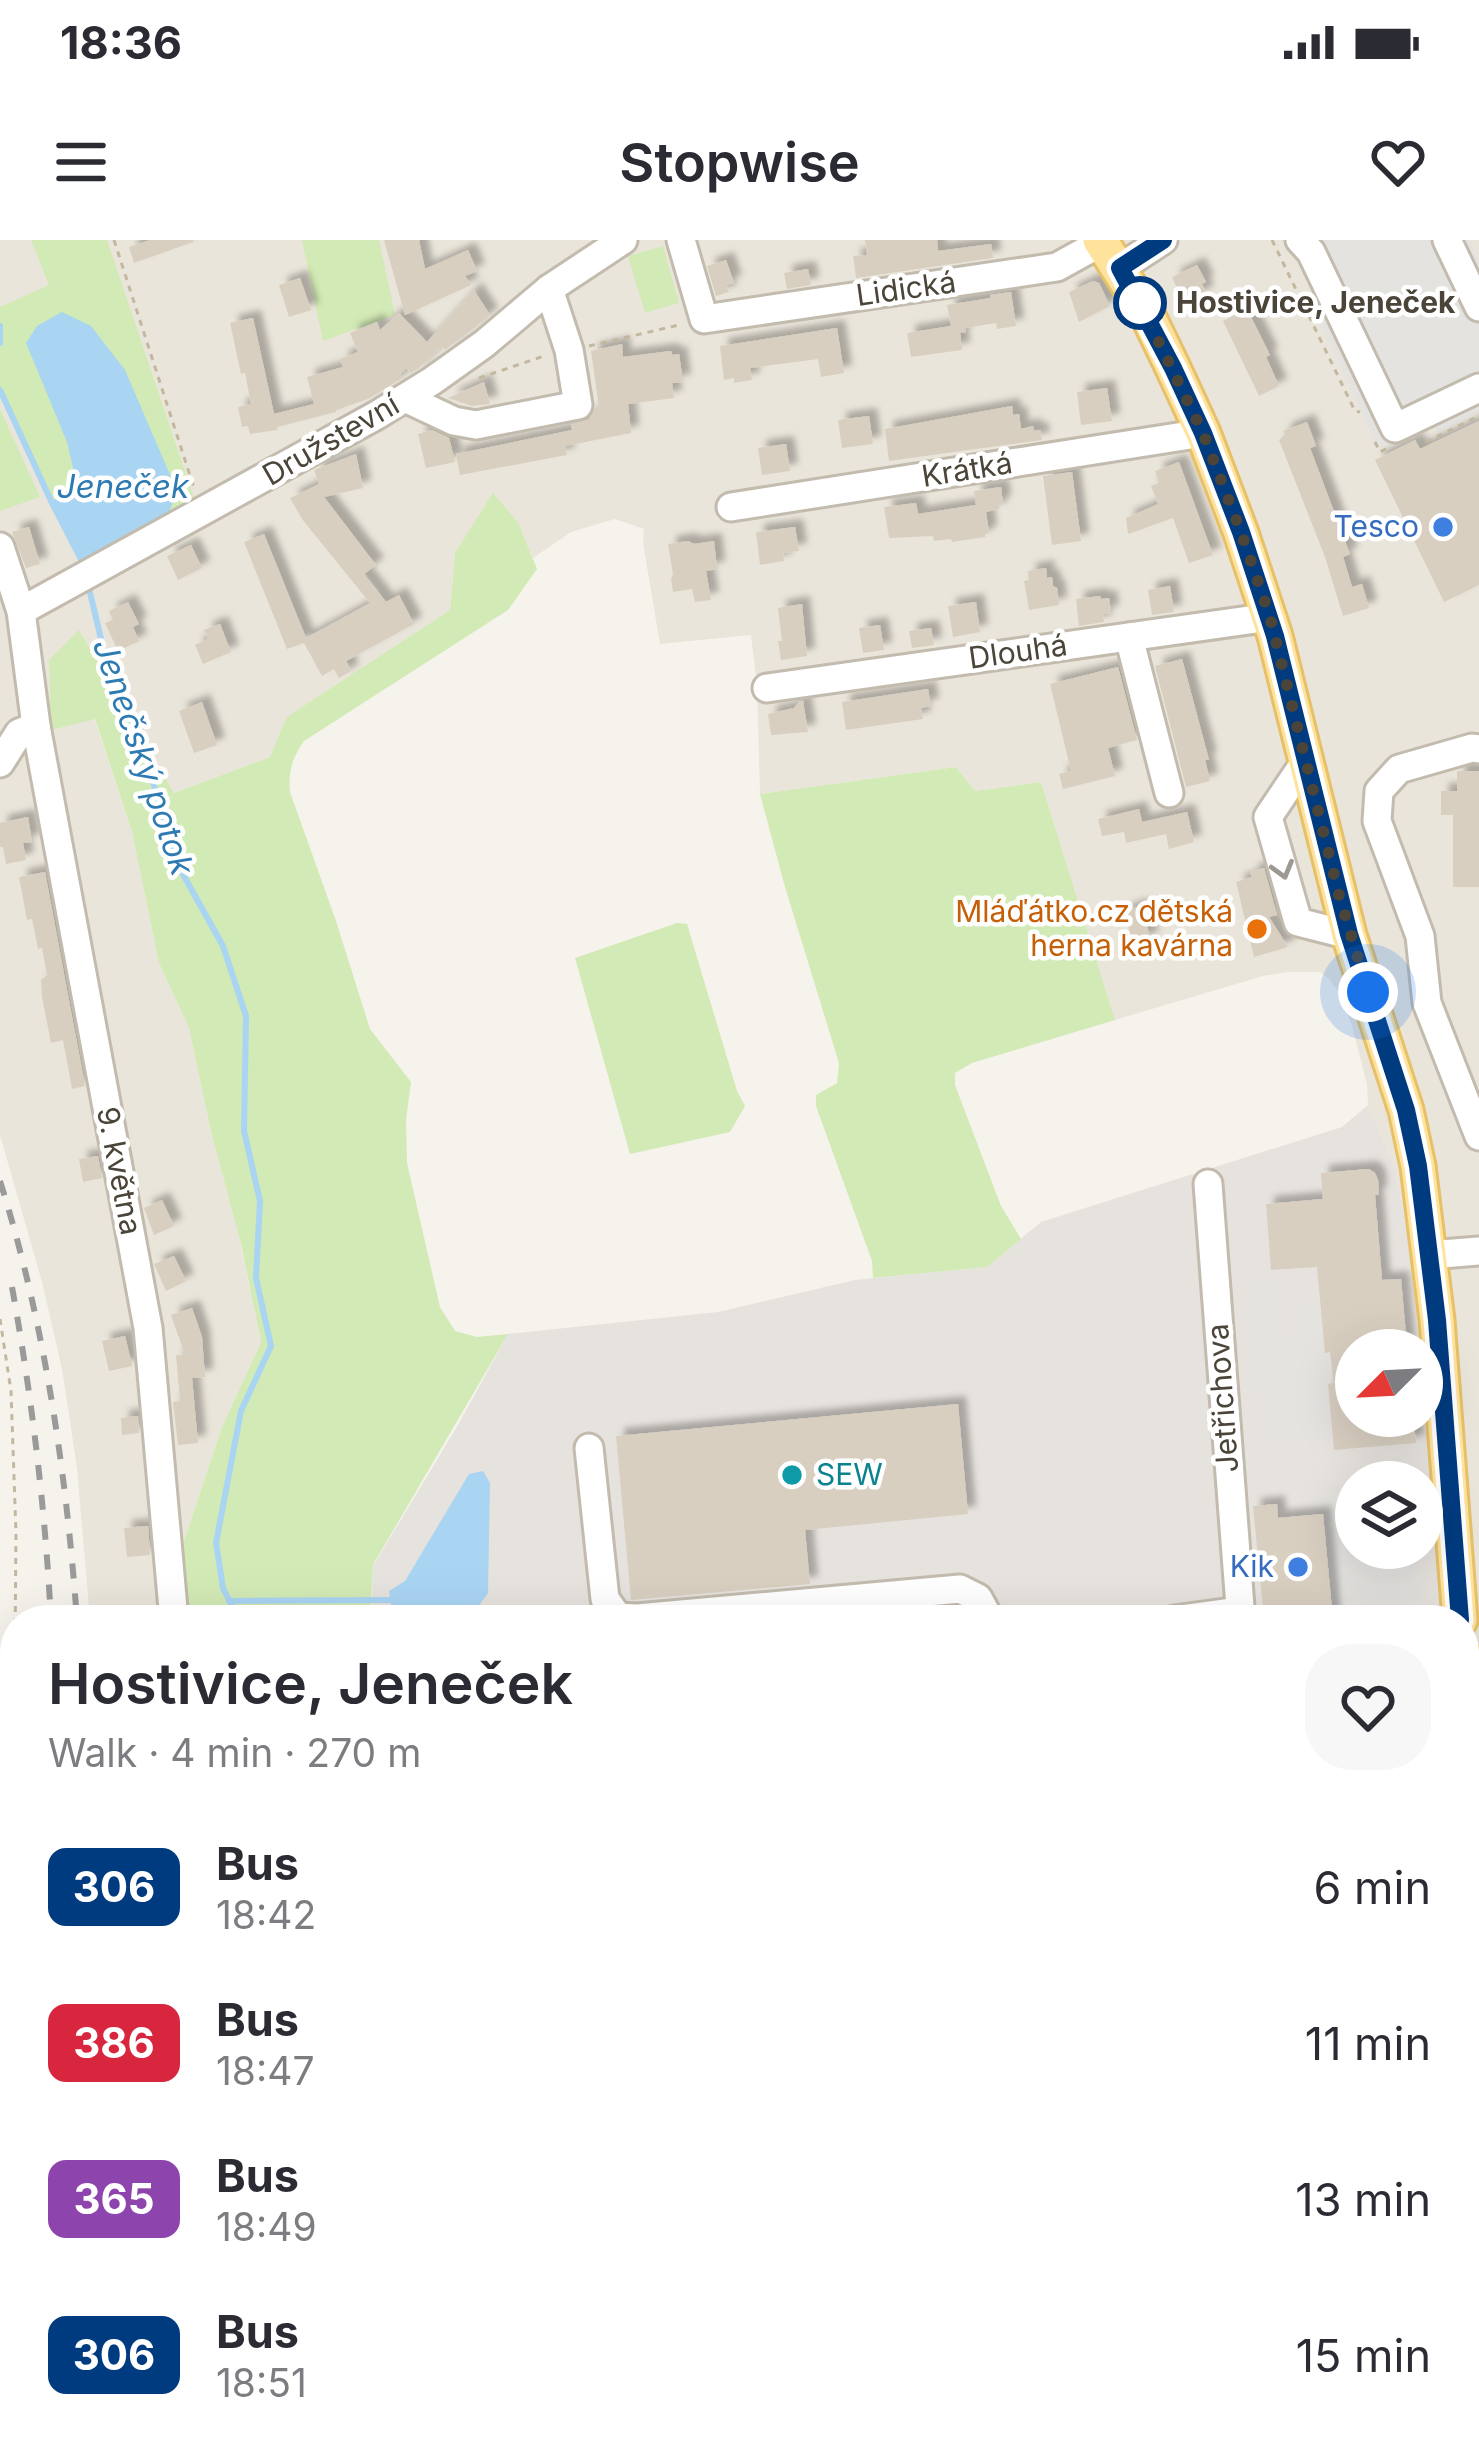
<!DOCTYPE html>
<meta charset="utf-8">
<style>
body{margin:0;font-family:Inter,sans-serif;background:#f7f7f7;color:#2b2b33;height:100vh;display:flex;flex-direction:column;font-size:45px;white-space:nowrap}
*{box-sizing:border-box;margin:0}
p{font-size:39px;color:#7c7c81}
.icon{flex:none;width:66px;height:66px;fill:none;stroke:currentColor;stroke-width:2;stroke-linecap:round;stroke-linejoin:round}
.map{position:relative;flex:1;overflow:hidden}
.details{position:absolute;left:0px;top:1365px;width:1479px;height:852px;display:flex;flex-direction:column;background:#fff;border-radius:48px 48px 0 0;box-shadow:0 12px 48px #0002}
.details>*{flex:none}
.badge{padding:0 24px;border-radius:18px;font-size:42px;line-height:78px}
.needle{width:78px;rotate:246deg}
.buttons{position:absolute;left:1335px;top:1089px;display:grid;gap:24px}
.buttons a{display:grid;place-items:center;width:108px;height:108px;border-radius:50%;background:#fff;box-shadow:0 12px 48px #0002;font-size:60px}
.you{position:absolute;width:60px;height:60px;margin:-30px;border:9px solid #fff;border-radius:50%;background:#1a73e8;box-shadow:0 0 0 18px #1a73e833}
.map>.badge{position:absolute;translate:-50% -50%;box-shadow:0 0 0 6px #fff}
.round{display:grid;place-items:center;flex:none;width:126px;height:126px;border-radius:48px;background:#f7f7f7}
.headline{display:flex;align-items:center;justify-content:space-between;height:204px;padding:0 48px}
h1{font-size:57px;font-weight:600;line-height:90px}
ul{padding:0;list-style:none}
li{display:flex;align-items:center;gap:36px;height:156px;padding:0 48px}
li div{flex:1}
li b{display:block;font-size:45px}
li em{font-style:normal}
li .badge{min-width:132px;font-weight:700;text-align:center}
.status{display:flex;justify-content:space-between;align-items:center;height:84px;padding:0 60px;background:#fff;direction:ltr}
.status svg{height:33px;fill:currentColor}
header{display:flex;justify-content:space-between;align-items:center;height:156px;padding:0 48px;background:#fff;font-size:54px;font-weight:600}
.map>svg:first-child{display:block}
</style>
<div class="status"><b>18:36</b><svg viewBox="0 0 49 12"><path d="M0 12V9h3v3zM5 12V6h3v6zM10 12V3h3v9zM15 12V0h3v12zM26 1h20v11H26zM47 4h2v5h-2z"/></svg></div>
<header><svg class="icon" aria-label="menu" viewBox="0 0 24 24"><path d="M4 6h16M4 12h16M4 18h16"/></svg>Stopwise<svg class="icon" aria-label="heart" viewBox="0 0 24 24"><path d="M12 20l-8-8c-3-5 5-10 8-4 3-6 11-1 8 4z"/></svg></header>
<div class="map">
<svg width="1479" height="2217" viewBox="0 0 1479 2217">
<defs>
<filter id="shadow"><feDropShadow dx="8" dy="-8" stdDeviation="3" flood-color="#0004"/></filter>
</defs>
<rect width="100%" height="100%" fill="#f6f3ec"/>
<!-- residential -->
<path fill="#eae5da" d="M0 0H1479V1576L1464 1575V1380H1442L1422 1110 1413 1025 1395 928 1368 865 1367 844 1352 786 1338 751 1329 739 1320 732H1288L1263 736 1115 780 1041 542 975 551 956 527 760 554 757 446 751 395 660 404 643 303 644 289 615 279 571 292 533 318 519 284 455 313 450 370 288 477 270 517 174 553 79 391 51 489 94 478 132 592 159 723 189 788 211 892 239 996 261 1102 222 1187 183 1304 188 1380H90L77 1228 62 1129 42 1042 0 895Z"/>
<!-- industrial -->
<g fill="#e6e2dd" fill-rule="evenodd">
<path d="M1368 865 1395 928 1413 1025 1420 1110H1356V1176H1422V1133L1443 1380 371 1379 373 1326 458 1185 508 1094 718 1072 855 1040 987 1027 1041 982 1342 887ZM1356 1242H1422V1308H1356Z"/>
<path d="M1464 1649 1479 1837V1847L1469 1868 1464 1869Z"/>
</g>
<!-- green -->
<g fill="#d2eab5">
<path d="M31 0H107L196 264 168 275 67 202 75 236 52 263 0 150V67L49 45Z"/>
<path d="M302 0H379L395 75 323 101Z"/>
<path d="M663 6 679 63 645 73 628 16Z"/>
<path d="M0 169 40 257 0 271Z"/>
<path d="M493 253 519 284 537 329 508 370 304 501C292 518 288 532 290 552L336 681 370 789 411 842 406 880 407 923 440 1067 455 1091 477 1097 508 1094 373 1325 370 1380H188L183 1304 222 1187 261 1102 241 1004 211 892 189 788 159 723 132 592 95 479 51 490 49 420 79 390 174 553 270 517 287 477 450 370 455 313Z"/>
<path d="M956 527 975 551 1041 542 1115 780 972 823 955 833V845L1001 966 1021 999 987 1027 873 1038 872 1021 816 866V855L837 843 839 823 785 647 760 554Z"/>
<path d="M677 683 687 684 737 851 745 866 730 892 630 914 575 718Z"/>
<path d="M15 1477V2202H33L35 2217H0V1486L10 1487Z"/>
<path d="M1464 1969 1479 1973V2182L1464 2185Z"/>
<path d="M60 2202H395L401 2217H62Z"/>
<path d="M417 2202H525L507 2217H426Z"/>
<path d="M1266 2202H1399L1339 2217H1269Z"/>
</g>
<!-- parking -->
<g fill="#e5e3e0">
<path d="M1316 0H1469L1479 21V172L1437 192 1431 182 1378 207 1311 66 1320 62Z"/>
<path d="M1278 1042 1283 1101 1287 1106 1291 1105 1303 1088 1302 1067 1321 1065 1332 1195 1266 1201 1258 1108H1266L1267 1105 1255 1104 1249 1047Z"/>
<path d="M1356 1250V1308H1416L1421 1380H1334L1323 1253Z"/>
<path d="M883 1354 886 1380H637Z"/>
</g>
<!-- water -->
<g fill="#a9d4f2">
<path d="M62 72 91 86 125 130 177 251 168 275 83 322 52 263 75 236 67 202 26 103 37 86Z"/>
<path d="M483 1231 490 1243 488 1353 475 1371 393 1377 389 1351 405 1341 469 1234Z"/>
</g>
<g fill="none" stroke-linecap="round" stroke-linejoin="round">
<!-- stream -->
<g stroke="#a9d4f2" stroke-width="6">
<path d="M0 86V103"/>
<path d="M0 150 52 263 84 325"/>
<path d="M88 344 106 420 144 510 175 620 223 706 246 776 244 891 260 961 256 1038 271 1106 241 1171 216 1303 223 1348 239 1380"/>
<path d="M229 1361 391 1360"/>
<path d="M413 2202 418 2217"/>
</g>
</g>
<!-- building -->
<g fill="#d8cfc1" filter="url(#shadow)">
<path d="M150 0H193V2L134 23 129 7Z"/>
<path d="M384 0H419L425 29 468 10 477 31 465 36 471 45 405 75Z"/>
<path d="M865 0H937L938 11 991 4 993 18 856 38 853 16 867 15Z"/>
<path d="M726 20 734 43 726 45 729 52 716 56 707 26Z"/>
<path d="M1197 25 1206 42 1202 44 1206 53 1184 64 1172 37Z"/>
<path d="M808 29 811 45 787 49 784 33Z"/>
<path d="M300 38 311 70 289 77 279 45Z"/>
<path d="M1093 41 1099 43 1110 66 1079 82 1069 52Z"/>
<path d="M474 50 490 75 445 110 442 106 418 129 411 133 407 128 400 134 402 138 368 159 336 170V172L277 187V190L250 194 248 186 242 187 238 167 251 164 245 133 241 134 230 83 253 78 274 174 314 164 307 137 343 127 340 119 358 112 350 93 377 82 380 90 399 73 427 102Z"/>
<path d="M1011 52 1016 86 997 89 996 83 965 88 966 92 960 93 962 110 911 117 907 93 951 86 947 65 991 58 990 55Z"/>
<path d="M1247 69 1270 115 1266 117 1279 146 1259 156 1223 81Z"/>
<path d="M837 88 844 133 821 137 818 119 750 128 752 140 734 143V138L724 140 720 106Z"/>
<path d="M622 104 623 117 671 111 672 115 679 114 683 142 672 143 674 158 628 164 631 193 565 206 567 215 460 235 456 214 572 190 571 185 589 179 595 168H599L591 111Z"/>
<path d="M484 142 490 164 472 166 448 158Z"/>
<path d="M1107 148 1112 181 1081 185 1077 152Z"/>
<path d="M1012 166 1013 175 1019 174 1021 189 1033 186 1034 191 1040 190 1042 200 889 221 885 189Z"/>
<path d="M869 176 873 204 842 208 838 180Z"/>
<path d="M1479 181V345L1444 362 1375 220 1415 200 1420 209Z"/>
<path d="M1307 182 1316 206 1310 208 1350 314 1343 317 1352 347 1362 344 1369 368 1343 376 1325 317 1279 200 1285 194 1283 191Z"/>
<path d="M432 190 449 198 455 222 426 228 418 194Z"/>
<path d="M786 204 790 231 762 235 758 208Z"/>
<path d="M356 214 363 248 324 257 376 325 364 334 386 362 399 355 414 384 346 421 351 431 339 438 334 429 322 436 304 403 287 409 244 302 264 294 306 398 370 363 302 279 290 258 319 244 314 230Z"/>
<path d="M1179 222 1213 315 1189 323 1173 278 1128 294 1126 278 1158 264 1151 246 1159 243 1155 231Z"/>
<path d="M1072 232 1081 301 1052 305 1043 236Z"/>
<path d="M1001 247 1003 264H999V269L986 272 989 293 985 294V297L952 302 951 299 934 301 933 296 889 298 884 267 916 263 918 274 976 265 974 251Z"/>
<path d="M29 287 40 324 26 328 12 292Z"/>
<path d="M795 287 799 311 783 313 784 321 760 325 756 292Z"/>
<path d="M688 301 694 304 714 301 717 329 706 331 711 360 695 362 692 349 673 352 671 339 673 334 668 304Z"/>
<path d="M191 305 202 328 178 340 167 316Z"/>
<path d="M1046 328 1047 338 1052 337 1053 346 1057 348 1059 365 1029 370 1024 341 1029 340 1028 331Z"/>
<path d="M1170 346 1174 372 1152 375 1148 350Z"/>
<path d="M1100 356 1101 359 1109 358 1111 373 1103 374 1104 382 1079 386 1076 359Z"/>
<path d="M128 362 139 384 133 387 139 401 118 411 105 383 113 380 109 371Z"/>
<path d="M976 362 980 392 953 397 948 366Z"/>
<path d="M802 364 807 416 781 420 778 401H782L778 368Z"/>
<path d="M220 384 231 412 203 424 195 405 208 399 204 390Z"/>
<path d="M880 385 884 410 863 413 859 388Z"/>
<path d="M931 388 934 405 912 408 909 391Z"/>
<path d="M1182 419 1209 520H1205L1210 541 1186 547 1155 426Z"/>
<path d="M1118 427 1137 500 1108 508 1115 536 1063 549 1059 534 1071 531 1050 444Z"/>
<path d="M928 449 931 466 921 468 923 479 846 490 842 462Z"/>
<path d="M803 461 808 492 771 495 768 474 794 468 799 462Z"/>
<path d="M202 462 217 505 194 513 179 471Z"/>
<path d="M1457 531H1479V647H1453V575H1441V551H1457Z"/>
<path d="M1139 569 1142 582 1187 572 1194 602 1169 609 1166 594 1126 603 1124 592 1102 596 1098 579Z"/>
<path d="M28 577 32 602 23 603 26 620 6 624 3 607H0V583Z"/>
<path d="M1264 628 1277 675 1269 677 1288 707 1254 717 1236 642 1252 637 1250 632Z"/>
<path d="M45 632 85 846 72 849 63 800 51 803 42 757 41 740 47 735 42 708 38 709 32 679 27 680 19 637Z"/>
<path d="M1140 666 1151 699 1134 704 1123 672Z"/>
<path d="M98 916 102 938 83 942 79 919Z"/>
<path d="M1369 929 1375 933 1378 940 1379 955H1375L1382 1040 1401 1039 1407 1106H1404L1405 1110H1356V1176H1413L1416 1203 1334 1210 1328 1144 1333 1143 1332 1128 1330 1112 1325 1113 1317 1027 1271 1030 1266 964 1323 959 1321 933Z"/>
<path d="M162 960 174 986 154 995 144 968Z"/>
<path d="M174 1016 186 1041 166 1051 154 1024Z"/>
<path d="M192 1068 202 1097 205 1137 192 1138 198 1203 178 1205 173 1162 180 1161 176 1115H185L171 1075Z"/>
<path d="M125 1096 132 1126 109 1131 102 1101Z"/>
<path d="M958 1164 968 1274 805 1290 810 1344 631 1360 616 1196Z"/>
<path d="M138 1176 139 1193 122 1195 121 1178Z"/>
<path d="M1277 1264 1278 1278 1323 1274 1333 1380H1264L1253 1266Z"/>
<path d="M148 1286 150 1315 127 1317 124 1288Z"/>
</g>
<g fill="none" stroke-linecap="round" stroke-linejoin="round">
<defs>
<g id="minor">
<path d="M681 0 704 79 1057 27 1102 2"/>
<path d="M1300 0 1311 12 1395 188 1479 148"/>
<path d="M1447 0 1479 67"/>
<path d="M1120 28 1163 0"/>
<path d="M405 158 454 181 476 185 578 165 569 110 549 49"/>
<path d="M731 267 1203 193"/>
<path d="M0 307 21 371 36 486 148 1088 174 1380"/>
<path d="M21 371 377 175 432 141 484 104 549 49 623 0"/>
<path d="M1129 397 1169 553"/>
<path d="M767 448 1270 377"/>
<path d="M1479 509 1472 508 1399 529 1379 551 1377 581 1420 696 1427 763 1479 896"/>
<path d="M1305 522 1268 577 1298 682 1349 695"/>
<path d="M0 523 19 493 36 486"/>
<path d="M1208 944 1241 1380"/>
<path d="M1429 1015 1479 1011"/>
<path d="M589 1208 605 1359 618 1377 637 1378 960 1349 978 1358 990 1380"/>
<path d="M1174 1380 1240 1371"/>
</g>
<g id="major">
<path d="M1100 0 1146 72 1173 128 1203 193 1241 293 1275 396 1349 695 1406 870 1418 926 1437 1080 1460 1380"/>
<path d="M1464 1418 1479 1559"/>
</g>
</defs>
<!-- minor casing -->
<use href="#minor" stroke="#c2bbae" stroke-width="33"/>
<!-- major casing -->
<use href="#major" stroke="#e6c16a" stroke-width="39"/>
<!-- path -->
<g stroke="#c4b79f" stroke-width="3" stroke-dasharray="6 6" stroke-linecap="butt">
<path d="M114 0 194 248"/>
<path d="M1272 0 1355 171 1360 172"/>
<path d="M589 106 679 85"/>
<path d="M479 138 544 116"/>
<path d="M1375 202 1380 212 1388 208"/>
<path d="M1426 202 1479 176"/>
<path d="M0 1079 11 1151 16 1294 15 1406"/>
<path d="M0 1922 15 1855"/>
<path d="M1464 1952 1479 1950"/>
<path d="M397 2202 398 2217"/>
<path d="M621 2217 680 2202"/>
</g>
<!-- minor -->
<use href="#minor" stroke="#fff" stroke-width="27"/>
<!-- major -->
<use href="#major" stroke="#ffe39c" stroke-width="33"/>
<!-- rail -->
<g stroke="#9a9a9a" stroke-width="6" stroke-dasharray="15 15" stroke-linecap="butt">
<path d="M0 941C45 1084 66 1231 77 1380"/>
<path d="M12 1047C32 1158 45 1267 51 1380"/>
<path d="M1464 1898 1479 1894"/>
<path d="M47 2202 48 2217"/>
</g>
</g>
<!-- one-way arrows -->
<defs><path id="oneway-chevron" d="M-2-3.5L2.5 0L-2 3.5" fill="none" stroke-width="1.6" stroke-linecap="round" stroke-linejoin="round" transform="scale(3)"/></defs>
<use stroke="#9c9892" href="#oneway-chevron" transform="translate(1283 630) rotate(74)"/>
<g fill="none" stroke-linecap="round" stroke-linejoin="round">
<defs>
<path id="line" d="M1163 0 1120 28 1173 128 1203 193 1241 292 1275 396 1349 694 1406 870 1418 926 1437 1080 1460 1380"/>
</defs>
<!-- line casing -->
<use href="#line" stroke="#fff" stroke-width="27"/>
<!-- line -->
<use href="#line" stroke="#003b80" stroke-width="18"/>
<!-- walk -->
<path stroke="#4b4439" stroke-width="12" stroke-dasharray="0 21.6" d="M1140 63 1203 193 1241 292 1270 377 1339 655 1368 752"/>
</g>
<!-- markers -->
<circle fill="#fff" stroke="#003b80" stroke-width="6" cx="1140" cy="63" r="24"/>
<g fill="#3f7fe0" stroke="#fff" stroke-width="4.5">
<circle cx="1443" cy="287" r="12"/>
<circle cx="1298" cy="1327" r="12"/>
</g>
<circle fill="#e8710a" stroke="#fff" stroke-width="4.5" cx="1257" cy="689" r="12"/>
<circle fill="#0f9aa8" stroke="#fff" stroke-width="4.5" cx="792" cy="1235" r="12"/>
<g text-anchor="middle" stroke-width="9" stroke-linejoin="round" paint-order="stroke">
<!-- street labels -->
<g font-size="30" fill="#4b4439" stroke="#fff">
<text transform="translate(906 49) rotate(-8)" y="10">Lidická</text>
<text transform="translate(331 200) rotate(-30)" y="10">Družstevní</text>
<text transform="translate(967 230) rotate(-9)" y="10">Krátká</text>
<text transform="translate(1018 412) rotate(-8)" y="10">Dlouhá</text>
<text transform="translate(119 931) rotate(79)" y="10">9. května</text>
<text transform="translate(1223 1158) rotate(-94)" y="10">Jetřichova</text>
</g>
<!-- stop labels -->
<g font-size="30" font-weight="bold" fill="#4b4439" stroke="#fff" text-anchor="start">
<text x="1176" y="73">Hostivice, Jeneček</text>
</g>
<!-- shop labels -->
<g font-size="30" fill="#366cbe" stroke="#fff" text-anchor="end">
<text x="1419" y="297">Tesco</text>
<text x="1274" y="1337">Kik</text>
</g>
<!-- food labels -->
<g font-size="30" fill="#c56008" stroke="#fff" text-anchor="end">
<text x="1233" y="682">Mláďátko.cz dětská<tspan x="1233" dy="34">herna kavárna</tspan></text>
</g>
<!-- culture labels -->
<g font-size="30" fill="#0d838f" stroke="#fff" text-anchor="start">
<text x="816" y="1245">SEW</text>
</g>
<!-- water labels -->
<g font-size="33" font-style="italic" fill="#2e7ab2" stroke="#fff">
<text x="123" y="258">Jeneček</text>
<text transform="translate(144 517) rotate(71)" y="12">Jenečský potok</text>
</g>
</g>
</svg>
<div class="buttons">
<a><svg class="needle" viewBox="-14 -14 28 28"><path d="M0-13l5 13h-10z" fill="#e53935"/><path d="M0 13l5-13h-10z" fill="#7c7c81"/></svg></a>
<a><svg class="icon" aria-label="layers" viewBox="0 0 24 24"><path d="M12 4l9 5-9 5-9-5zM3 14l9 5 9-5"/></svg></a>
</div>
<div class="you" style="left:1368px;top:752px"></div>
<section class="details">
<div class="headline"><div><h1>Hostivice, Jeneček</h1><p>Walk · 4 min · 270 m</p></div><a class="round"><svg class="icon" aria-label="heart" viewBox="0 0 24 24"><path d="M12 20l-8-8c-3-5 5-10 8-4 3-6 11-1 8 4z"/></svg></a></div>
<ul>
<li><span class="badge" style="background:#003b80;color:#fff">306</span><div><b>Bus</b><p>18:42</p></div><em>6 min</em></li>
<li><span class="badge" style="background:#d7263d;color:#fff">386</span><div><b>Bus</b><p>18:47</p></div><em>11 min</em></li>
<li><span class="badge" style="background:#8e44ad;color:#fff">365</span><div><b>Bus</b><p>18:49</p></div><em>13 min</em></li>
<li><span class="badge" style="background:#003b80;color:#fff">306</span><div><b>Bus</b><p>18:51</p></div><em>15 min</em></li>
</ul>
</section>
</div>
